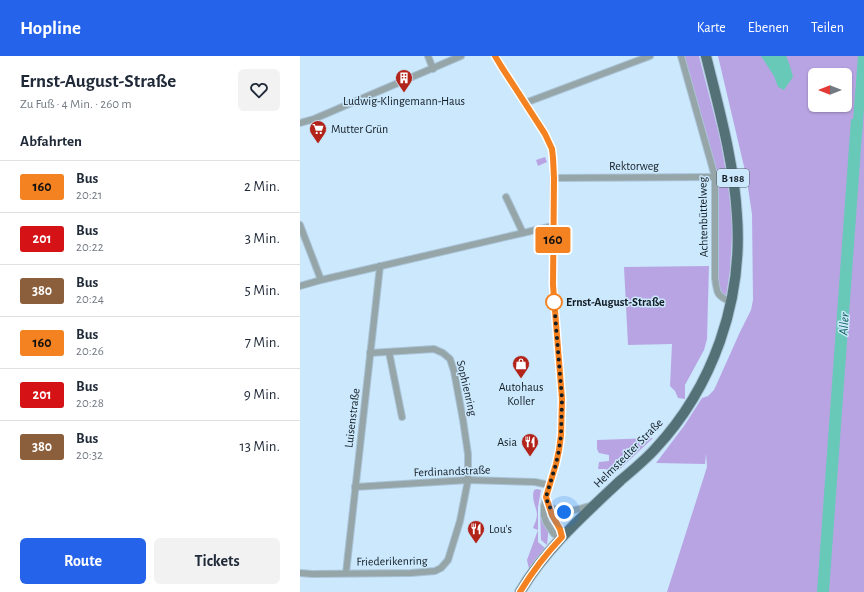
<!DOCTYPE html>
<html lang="de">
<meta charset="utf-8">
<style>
body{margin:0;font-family:"Alegreya Sans",sans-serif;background:#f2f2f3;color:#1f2937;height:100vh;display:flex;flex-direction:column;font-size:15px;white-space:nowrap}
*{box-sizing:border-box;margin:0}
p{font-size:13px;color:#747a83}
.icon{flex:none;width:22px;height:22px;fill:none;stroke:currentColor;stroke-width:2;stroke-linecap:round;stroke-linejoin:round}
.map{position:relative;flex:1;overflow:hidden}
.panel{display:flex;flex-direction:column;background:#fff;width:300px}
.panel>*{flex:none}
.badge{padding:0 8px;border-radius:3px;font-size:14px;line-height:26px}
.needle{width:26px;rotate:270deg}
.buttons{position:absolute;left:508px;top:12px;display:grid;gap:8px}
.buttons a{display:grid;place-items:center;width:44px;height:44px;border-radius:6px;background:#fff;box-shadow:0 1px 3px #0004;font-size:20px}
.you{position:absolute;width:20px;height:20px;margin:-10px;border:3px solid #fff;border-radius:50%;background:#1a73e8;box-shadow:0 0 0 6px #1a73e833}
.map>.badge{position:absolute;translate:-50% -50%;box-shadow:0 0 0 2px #fff}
h2{padding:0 20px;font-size:15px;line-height:36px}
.round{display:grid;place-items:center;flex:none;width:42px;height:42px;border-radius:6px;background:#f2f2f3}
.headline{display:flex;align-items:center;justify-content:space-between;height:68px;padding:0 20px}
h1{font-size:19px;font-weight:700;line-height:30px}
.cta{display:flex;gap:8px;margin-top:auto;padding:8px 20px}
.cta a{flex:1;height:46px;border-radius:6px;background:#2563eb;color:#fff;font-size:16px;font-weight:700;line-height:46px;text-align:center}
.cta a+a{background:#f2f2f3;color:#1f2937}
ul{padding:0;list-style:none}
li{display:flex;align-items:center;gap:12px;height:52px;padding:0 20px;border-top:1px solid #e0e1e3}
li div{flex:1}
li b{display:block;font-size:15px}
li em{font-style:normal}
li .badge{min-width:44px;font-weight:700;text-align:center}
header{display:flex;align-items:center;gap:24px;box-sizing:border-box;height:56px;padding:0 20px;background:#2563eb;color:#fff}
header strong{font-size:19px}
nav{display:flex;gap:22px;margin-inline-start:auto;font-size:14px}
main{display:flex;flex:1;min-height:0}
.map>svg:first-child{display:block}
</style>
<header>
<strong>Hopline</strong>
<nav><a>Karte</a><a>Ebenen</a><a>Teilen</a></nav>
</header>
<main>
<section class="panel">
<div class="headline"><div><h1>Ernst-August-Straße</h1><p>Zu Fuß · 4 Min. · 260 m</p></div><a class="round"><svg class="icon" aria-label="heart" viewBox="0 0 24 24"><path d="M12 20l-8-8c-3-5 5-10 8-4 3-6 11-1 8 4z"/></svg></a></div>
<h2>Abfahrten</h2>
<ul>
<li><span class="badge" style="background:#f58220;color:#111">160</span><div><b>Bus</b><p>20:21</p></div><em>2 Min.</em></li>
<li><span class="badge" style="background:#d51317;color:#fff">201</span><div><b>Bus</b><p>20:22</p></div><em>3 Min.</em></li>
<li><span class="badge" style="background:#8b5e3c;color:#fff">380</span><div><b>Bus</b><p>20:24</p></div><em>5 Min.</em></li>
<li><span class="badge" style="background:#f58220;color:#111">160</span><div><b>Bus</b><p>20:26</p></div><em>7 Min.</em></li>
<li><span class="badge" style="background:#d51317;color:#fff">201</span><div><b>Bus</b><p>20:28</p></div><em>9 Min.</em></li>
<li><span class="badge" style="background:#8b5e3c;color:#fff">380</span><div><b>Bus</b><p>20:32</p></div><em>13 Min.</em></li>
</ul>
<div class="cta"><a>Route</a><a>Tickets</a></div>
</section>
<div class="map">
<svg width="564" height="536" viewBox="0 0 564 536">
<rect width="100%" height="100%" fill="#cbe8fd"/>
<!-- green -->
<g fill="#b9a4e3" fill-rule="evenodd">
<path d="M383 0H399L419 78 426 115 433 166 430 214 426 241C419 237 419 230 418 222V120Z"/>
<path d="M418 0H564V536H367L407 411 406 398 405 408 356 407 384 370 402 342 408 340 414 334 440 276 451 254 453 244 452 158 446 119ZM515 19H545V49H515Z"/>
<path d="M245 101 247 106 238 110 236 104Z"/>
<path d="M409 210 407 283 404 294 385 329V343L378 342 375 335 370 330 372 288 328 289 324 211Z"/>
<path d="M353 382 321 412 311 420 306 413H298L299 406 309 405V399L299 397 297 393V384Z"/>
<path d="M237 433 241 434 238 451V486L245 492 229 513 227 504 238 474 233 472C235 467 237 463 237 458 236 450 231 442 234 434Z"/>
<path d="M242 441H244L243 464 248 475V480L247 489 241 484 240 451Z"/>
</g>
<!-- water -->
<g fill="#68c9b8">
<path d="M461 0H486L490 10 493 21 484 34 478 31 474 20Z"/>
<path d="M551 63 563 64 529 536H517Z"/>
</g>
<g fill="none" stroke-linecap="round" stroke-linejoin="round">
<!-- river -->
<path stroke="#68c9b8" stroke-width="10" d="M557 78 563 0"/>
<defs>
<g id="street">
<path d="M128 0 133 13"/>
<path d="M196 0 201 10 245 78 252 93 253 102V229L262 343 261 379 256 409 244 450V459L246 466 254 478 262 481"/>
<path d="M381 0 415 121V222C417 238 417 240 431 246"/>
<path d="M225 47 350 0"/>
<path d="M0 67 14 63 161 0"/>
<path d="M254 122 415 121"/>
<path d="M206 141 223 177"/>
<path d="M0 169 21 224"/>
<path d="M0 230 21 224 253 170"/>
<path d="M89 296 102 361"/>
<path d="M55 431 168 424 235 426 249 429"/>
<path d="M249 450C252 461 260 470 262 481"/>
<path d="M249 451C267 458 276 454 293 449"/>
<path d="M0 517 12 518 111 517 135 515 141 512 148 504 160 465 168 424V398L163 364 154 315 150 303 143 297 134 293 70 297"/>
<path d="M46 517 80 210"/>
</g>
<path id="primary" d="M220 536C246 492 284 459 321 424 333 414 345 404 355 393 413 331 443 245 437 160 434 106 419 53 406 0"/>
</defs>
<!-- street casing -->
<use href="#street" stroke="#aac3d6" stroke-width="8"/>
<!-- primary casing -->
<use href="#primary" stroke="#aac3d6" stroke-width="12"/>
<!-- street -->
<use href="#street" stroke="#95a5a8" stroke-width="6"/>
<!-- primary -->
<use href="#primary" stroke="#537176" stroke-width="10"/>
</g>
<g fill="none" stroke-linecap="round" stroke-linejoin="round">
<defs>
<path id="line" d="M195 0 201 10 245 78 252 93 253 102 254 122 253 229 262 343 261 379 259 394 256 408 246 441 252 459 260 473 262 481C246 498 232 516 220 536"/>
</defs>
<!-- line casing -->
<use href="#line" stroke="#fff" stroke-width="9"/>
<!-- line -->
<use href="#line" stroke="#f58220" stroke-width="6"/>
<!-- walk -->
<path stroke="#131d24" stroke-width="4" stroke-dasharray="0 7.2" d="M254 246 262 343 261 379 259 394 256 408 246 441 249 451 259 455 264 456"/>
</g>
<!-- icons -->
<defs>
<symbol id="building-pin" viewBox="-11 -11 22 30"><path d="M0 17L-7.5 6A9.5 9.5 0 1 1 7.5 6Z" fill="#b2231a" stroke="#cbe8fd"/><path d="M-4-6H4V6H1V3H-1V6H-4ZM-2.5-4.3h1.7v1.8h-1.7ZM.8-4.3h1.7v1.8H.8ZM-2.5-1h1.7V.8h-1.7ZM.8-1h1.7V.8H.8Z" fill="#fff"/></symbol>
<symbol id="supermarket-pin" viewBox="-11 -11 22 30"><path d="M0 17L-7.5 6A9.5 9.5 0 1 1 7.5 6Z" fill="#b2231a" stroke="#cbe8fd"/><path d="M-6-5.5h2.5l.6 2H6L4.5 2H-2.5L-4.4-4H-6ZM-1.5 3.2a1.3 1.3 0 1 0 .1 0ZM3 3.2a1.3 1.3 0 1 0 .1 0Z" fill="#fff"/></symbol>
<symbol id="shop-pin" viewBox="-11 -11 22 30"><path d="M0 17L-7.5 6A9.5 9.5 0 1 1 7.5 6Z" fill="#b2231a" stroke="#cbe8fd"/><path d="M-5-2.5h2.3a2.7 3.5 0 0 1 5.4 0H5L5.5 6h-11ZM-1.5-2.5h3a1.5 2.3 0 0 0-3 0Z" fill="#fff"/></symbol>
<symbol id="restaurant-pin" viewBox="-11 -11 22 30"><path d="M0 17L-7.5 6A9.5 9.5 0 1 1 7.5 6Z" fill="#b2231a" stroke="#cbe8fd"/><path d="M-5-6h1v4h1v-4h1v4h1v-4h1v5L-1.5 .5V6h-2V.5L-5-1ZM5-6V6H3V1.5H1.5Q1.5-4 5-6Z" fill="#fff"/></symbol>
</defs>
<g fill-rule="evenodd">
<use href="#building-pin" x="94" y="12" width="20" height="27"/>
<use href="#supermarket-pin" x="8" y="63" width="20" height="27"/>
<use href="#shop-pin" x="211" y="298" width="20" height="27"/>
<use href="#restaurant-pin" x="220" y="376" width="20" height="27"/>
<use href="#restaurant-pin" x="166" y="463" width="20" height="27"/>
</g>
<!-- markers -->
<circle fill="#fff" stroke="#f58220" stroke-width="2" cx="254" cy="246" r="8"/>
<g text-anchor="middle" stroke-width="3" stroke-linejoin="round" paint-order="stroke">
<!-- shield labels -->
<rect fill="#cbe8fd" stroke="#4a5a65" stroke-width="1" x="417" y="113" width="32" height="18" rx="3"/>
<g font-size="11" font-weight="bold" fill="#131d24">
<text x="433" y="126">B 188</text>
</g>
<!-- poi labels -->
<g font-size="12" fill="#131d24" stroke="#cbe8fd">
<text x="104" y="49">Ludwig-Klingemann-Haus</text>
<text x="31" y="77" text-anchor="start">Mutter Grün</text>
<text x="221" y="335">Autohaus<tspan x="221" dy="14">Koller</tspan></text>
<text x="217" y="390" text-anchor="end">Asia</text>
<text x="189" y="477" text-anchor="start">Lou's</text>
</g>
<!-- street labels -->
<g font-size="12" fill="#131d24" stroke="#cbe8fd">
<text x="334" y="114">Rektorweg</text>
<text transform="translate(403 161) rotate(-91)" y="4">Achtenbüttelweg</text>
<text transform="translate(167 332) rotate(77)" y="4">Sophienring</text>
<text transform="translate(52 362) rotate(-83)" y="4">Luisenstraße</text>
<text transform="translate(328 397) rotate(-45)" y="4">Helmstedter Straße</text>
<text transform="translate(152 415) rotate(-2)" y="4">Ferdinandstraße</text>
<text transform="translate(92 505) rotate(-1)" y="4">Friederikenring</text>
</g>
<!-- stop labels -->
<g font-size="12" font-weight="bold" fill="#131d24" stroke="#cbe8fd" text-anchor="start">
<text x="266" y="250">Ernst-August-Straße</text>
</g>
<!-- water labels -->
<g font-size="13" font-style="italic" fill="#0b5f54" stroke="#cbe8fd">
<text transform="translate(543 268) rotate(-86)" y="5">Aller</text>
</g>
</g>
</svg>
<div class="buttons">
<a><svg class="needle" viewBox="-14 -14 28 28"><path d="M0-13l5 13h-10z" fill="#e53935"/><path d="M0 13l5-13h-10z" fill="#747a83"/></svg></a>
</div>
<div class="you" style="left:264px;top:456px"></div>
<b class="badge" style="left:253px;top:184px;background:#f58220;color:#111">160</b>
</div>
</main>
